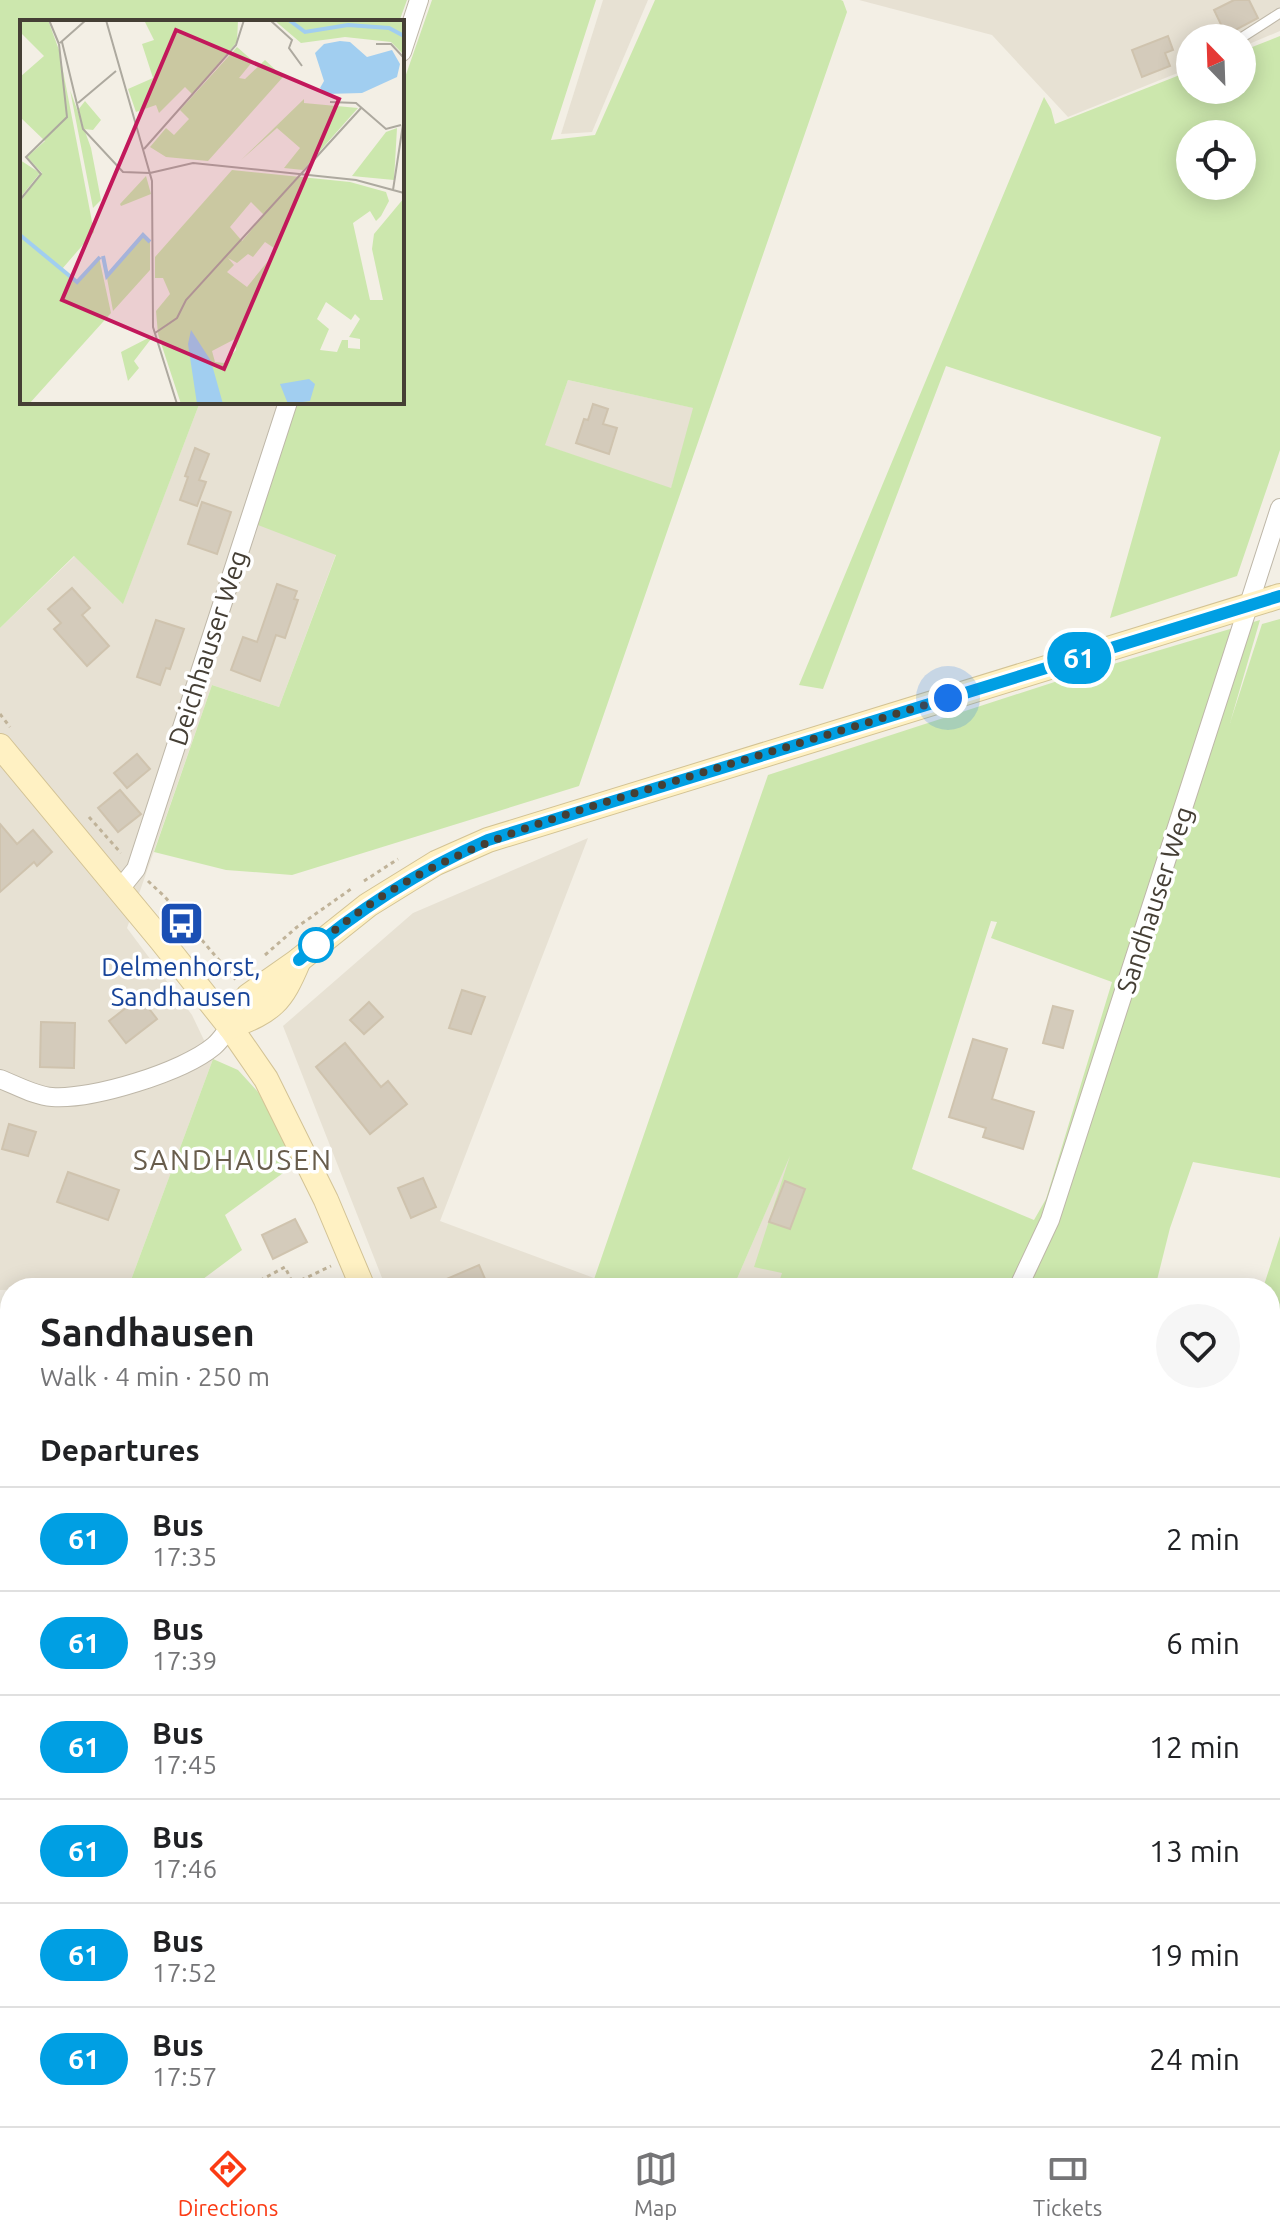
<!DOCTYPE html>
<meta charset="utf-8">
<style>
body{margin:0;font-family:Ubuntu,sans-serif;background:#f6f6f6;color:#202124;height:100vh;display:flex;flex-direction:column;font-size:30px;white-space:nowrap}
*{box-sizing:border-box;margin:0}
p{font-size:26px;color:#757577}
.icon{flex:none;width:44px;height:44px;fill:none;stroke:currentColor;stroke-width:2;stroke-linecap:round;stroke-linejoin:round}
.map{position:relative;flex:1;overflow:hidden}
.panel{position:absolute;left:0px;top:1278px;width:1280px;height:848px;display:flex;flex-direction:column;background:#fff;border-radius:32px 32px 0 0;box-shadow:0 4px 20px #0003}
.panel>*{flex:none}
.badge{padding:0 16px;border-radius:26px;font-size:28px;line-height:52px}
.needle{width:52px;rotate:337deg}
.buttons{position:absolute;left:1176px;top:24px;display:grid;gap:16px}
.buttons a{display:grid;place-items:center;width:80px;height:80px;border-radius:50%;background:#fff;box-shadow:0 4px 20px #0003;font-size:40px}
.you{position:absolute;width:40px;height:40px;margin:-20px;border:6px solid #fff;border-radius:50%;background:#1a73e8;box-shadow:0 0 0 12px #1a73e833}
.map>.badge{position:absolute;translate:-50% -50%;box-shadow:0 0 0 4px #fff}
h2{padding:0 40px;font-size:30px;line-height:72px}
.round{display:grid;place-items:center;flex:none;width:84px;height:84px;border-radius:42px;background:#f6f6f6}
.overview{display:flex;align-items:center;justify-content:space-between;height:136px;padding:0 40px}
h1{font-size:38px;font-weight:700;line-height:60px}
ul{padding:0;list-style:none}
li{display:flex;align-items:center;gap:24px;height:104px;padding:0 40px;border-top:2px solid #e0e0e0}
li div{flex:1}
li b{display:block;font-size:30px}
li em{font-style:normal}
li .badge{min-width:88px;font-weight:700;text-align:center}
.tab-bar{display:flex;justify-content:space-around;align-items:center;height:112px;border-top:2px solid #e0e0e0;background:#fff;font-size:22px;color:#757577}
.tab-bar a{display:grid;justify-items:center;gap:4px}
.tab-bar .current{color:#fb3b14}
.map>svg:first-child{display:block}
</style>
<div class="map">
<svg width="1280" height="2126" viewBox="0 0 1280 2126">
<rect width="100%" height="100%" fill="#f3efe5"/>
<!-- residential -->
<g fill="#e7e1d3">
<path d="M603 0H648L592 132 561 134Z"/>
<path d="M859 0H1280V31L1242 47V38H1190V68L1068 117 992 35Z"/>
<path d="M568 380 694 408 671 489 544 445Z"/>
<path d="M200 402H290L336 554 279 707 212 685 127 928 192 1015 213 1059 128 1288 0 1290V628L75 556 123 603Z"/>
<path d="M588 838 440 1221 594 1278 591 1288H386L283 1026 413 913Z"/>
<path d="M790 1155 827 1166 789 1288H733Z"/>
<path d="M1270 1899 1280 1915V2034L1270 2067Z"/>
<path d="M607 2116H698L687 2126H604Z"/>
</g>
<!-- green -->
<g fill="#cce7ad" fill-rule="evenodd">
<path d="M0 0H407L399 22H22V402H200L123 604 74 556 0 628Z"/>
<path d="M432 0H596L551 140 595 135 655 0H841L843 1 847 12 579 786 292 875 226 870 154 852 212 685 279 707 336 555 253 523 290 402H402V86ZM568 380 693 408 671 488 545 445Z"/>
<path d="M1280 36V450L1237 576 1110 618 1161 437 946 366 823 689 799 685 1044 97 1051 109 1055 124 1190 71V90H1242V51ZM1190 134H1242V186H1190Z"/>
<path d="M1280 619V1178L1193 1162 1170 1228 1155 1288H788L778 1285 782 1273 754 1267 790 1156 733 1288H591L768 775 1070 677 1260 620 1230 723 1262 624ZM991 921 997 922 991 938 1112 982 1046 1199 1034 1220 912 1169Z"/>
<path d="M213 1059 238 1070 258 1092 297 1163 225 1215 242 1250 191 1288H128Z"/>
<path d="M1280 1236V1915L1270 1899V1288H1263Z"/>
<path d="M0 1549 10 1564V1618L0 1647Z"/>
<path d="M0 1944 10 1947V2116H351L348 2126H0Z"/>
<path d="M1280 2034V2126H774L765 2116H1270V2067Z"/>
</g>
<!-- water -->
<path fill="#a1cef0" d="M1015 2116H1175L1183 2126H1024Z"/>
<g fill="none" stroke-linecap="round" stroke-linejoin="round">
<!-- canal -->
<path stroke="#a1cef0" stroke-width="20" d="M0 1952 10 1955"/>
</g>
<!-- building -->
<g fill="#d4cbbb" stroke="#cfc3ae" stroke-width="2">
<path d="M1234 0H1249L1258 18 1226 35 1214 10Z"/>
<path d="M1168 36 1173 50 1165 53 1170 66 1142 77 1132 50Z"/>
<path d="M593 404 608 409 603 424 617 428 609 454 576 443 584 419 588 420Z"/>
<path d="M195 448 209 454 199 480 206 482 197 506 180 500 188 477 185 476Z"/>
<path d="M202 502 231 512 217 554 188 544Z"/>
<path d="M277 584 297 591 294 599 298 600 285 638 276 635 260 681 231 670 243 637 257 642Z"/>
<path d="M72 588 90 608 82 615 109 646 87 666 54 629 61 623 48 609Z"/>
<path d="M156 620 184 629 170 669 166 668 160 685 137 677Z"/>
<path d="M137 754 150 769 127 788 114 773Z"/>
<path d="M120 790 141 814 118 832 98 808Z"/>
<path d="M0 824 17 844 33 830 52 852 37 866 34 862 0 892Z"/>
<path d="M462 990 485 997 471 1034 449 1028Z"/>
<path d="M140 997 157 1019 126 1043 109 1021Z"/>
<path d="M369 1002 383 1017 364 1034 350 1020Z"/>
<path d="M1053 1006 1073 1011 1063 1048 1043 1043Z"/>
<path d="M41 1022 75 1023 74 1068 40 1067Z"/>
<path d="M973 1039 1007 1049 992 1099 1034 1112 1023 1149 983 1137 986 1128 949 1117Z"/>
<path d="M345 1043 381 1087 388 1081 407 1104 370 1134 316 1067Z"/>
<path d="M9 1124 36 1132 28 1156 2 1149Z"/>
<path d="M68 1172 119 1190 108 1220 57 1202Z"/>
<path d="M423 1178 436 1207 411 1218 398 1188Z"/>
<path d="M785 1181 805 1189 790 1229 769 1222Z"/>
<path d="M295 1219 307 1242 273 1259 262 1235Z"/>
<path d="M479 1265 489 1288H426Z"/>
</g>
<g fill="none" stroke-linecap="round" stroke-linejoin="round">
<defs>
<path id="service" d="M1241 38 1280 13"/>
<g id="minor">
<path d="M402 52 419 0"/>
<path d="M119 890 136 869 288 402"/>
<path d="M0 1079C16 1085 35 1096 52 1097 92 1100 183 1072 214 1046 220 1041 225 1033 230 1027"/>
<path d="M1018 1288 1050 1220 1280 508"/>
</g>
<g id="secondary">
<path d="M0 746 161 940 230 1027 266 1079 326 1200 363 1288"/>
<path d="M230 1027 248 996 299 960 368 905 436 863 488 840 1280 596"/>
<path d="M230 1027C273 1010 281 1003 299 960"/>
<path d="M739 2116 747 2126"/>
</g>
</defs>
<!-- service casing -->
<use href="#service" stroke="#beb7a8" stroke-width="11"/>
<!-- minor casing -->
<use href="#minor" stroke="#beb7a8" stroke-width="20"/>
<!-- secondary casing -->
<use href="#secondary" stroke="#d3c395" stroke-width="26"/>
<!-- path -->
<g stroke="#c0b399" stroke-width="3" stroke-dasharray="4 4" stroke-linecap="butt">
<path d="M0 714 10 727"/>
<path d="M89 817 121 853"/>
<path d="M148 881 165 897 236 980"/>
<path d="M364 881 398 859"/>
<path d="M265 955 297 927 351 889"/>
<path d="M231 975 250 967"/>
<path d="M246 1288 285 1267 293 1284 331 1266"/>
</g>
<!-- service -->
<use href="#service" stroke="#fff" stroke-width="9"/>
<!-- minor -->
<use href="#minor" stroke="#fff" stroke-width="18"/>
<!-- secondary -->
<use href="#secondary" stroke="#fff1c3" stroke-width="24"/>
</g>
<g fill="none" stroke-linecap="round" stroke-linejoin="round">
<defs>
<path id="line" d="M299 960C357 910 418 871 488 840L1280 596"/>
</defs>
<!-- line casing -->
<use href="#line" stroke="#fff" stroke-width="18"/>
<!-- line -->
<use href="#line" stroke="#009fe3" stroke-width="12"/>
<!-- walk -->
<path stroke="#453f35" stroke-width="8" stroke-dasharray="0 14.4" d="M316 945 315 947C422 852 542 822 675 781 766 753 857 726 948 698"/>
</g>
<!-- icons -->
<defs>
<symbol id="bus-square" viewBox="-11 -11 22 22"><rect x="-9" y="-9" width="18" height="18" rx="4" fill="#1a4fb4" stroke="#fff"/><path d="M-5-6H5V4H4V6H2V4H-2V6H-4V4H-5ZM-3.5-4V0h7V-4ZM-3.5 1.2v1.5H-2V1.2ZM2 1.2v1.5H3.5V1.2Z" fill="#fff"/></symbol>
</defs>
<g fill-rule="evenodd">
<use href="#bus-square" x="156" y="898" width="51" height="51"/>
</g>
<!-- markers -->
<circle fill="#fff" stroke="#009fe3" stroke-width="4" cx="316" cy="945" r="16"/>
<g text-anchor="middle" stroke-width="7" stroke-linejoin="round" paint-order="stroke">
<!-- street labels -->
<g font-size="26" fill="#453f35" stroke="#fff">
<text transform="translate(208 648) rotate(-72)" y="9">Deichhauser Weg</text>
<text transform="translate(1155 900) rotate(-72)" y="9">Sandhauser Weg</text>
</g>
<!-- transit labels -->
<g font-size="26" fill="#164399" stroke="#fff">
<text x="181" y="976">Delmenhorst,<tspan x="181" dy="30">Sandhausen</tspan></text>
</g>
<!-- neighbourhood labels -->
<g font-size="28" letter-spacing="2" fill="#685d4c" stroke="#fff">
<text x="233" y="1170">SANDHAUSEN</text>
</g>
</g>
<!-- overview -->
<g transform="translate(20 20)">
<rect width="384" height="384" fill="#f3efe5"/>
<path d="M0 0H28L39 30 74 212 42 249 57 261 79 237 91 293 9 384H0V182L22 153 7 137 25 121 0 97V57L24 36 0 12ZM218 0 217 22 172 74 165 67 139 93 136 85 116 92 108 69 133 58 122 24 134 20 125 2ZM254 0H384V35L371 22 325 17 281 23ZM217 27 233 41 219 58 225 59 245 40 263 57 188 141 146 137 130 127 146 108 154 115 169 99 160 90ZM50 70 71 128 81 180 73 188ZM284 79V83L338 88 283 150 264 148 280 128 257 108 221 140ZM65 81 81 100 73 110 64 109 58 90ZM377 108 374 160 332 156 366 112ZM0 140 20 153 0 178ZM212 150 330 162 366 172 369 181 361 196 356 201 350 191 333 203 350 280H363L352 229 354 214 384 178V384H161L138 314 136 291 150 274 143 258H135V237ZM231 182 244 195 222 221 210 207ZM245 222 257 230 227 267 207 252 214 245 208 238 217 243 228 234 233 237ZM306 282 331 300 335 294 340 299 329 317 340 319V329L328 328V320H322L317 332 300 330 309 309 297 299ZM215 319 216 330 204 343 195 342 192 331ZM126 156 131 174 101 186 100 184ZM123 216 130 220V250L93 291 87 258ZM134 315 114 341 119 348 108 361 101 332Z" fill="#cce7ad" fill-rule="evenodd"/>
<path d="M320 21 330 22 347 37 372 30 380 44 377 57 342 73 306 74 300 68 304 61 295 33 304 24ZM171 310 191 341 203 384H177L168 324ZM289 359 295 364 290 381 268 384 260 364Z" fill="#a1cef0"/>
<path fill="none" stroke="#a1cef0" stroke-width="4" d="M269 0 285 12 328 5 369 8 384 16M0 215 57 262 80 237M83 236 87 256 123 215 130 222"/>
<path fill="none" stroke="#ada99f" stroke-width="2" d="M29 0 39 24M86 0 132 161 133 307 157 384M250 0 272 20 269 28 282 46M42 22 63 109 103 152 130 153M40 23 66 0M356 24H371L384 38M310 82 336 83 366 109 381 105M58 83 96 51M124 129 216 25 224 0M130 153 173 143 336 160 384 173M373 170 384 98M0 180 21 154 6 137 47 97 39 24M135 313 157 298 166 280 342 87"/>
<path fill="#c2185b" fill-opacity="0.15" stroke="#c2185b" stroke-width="4" d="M156 10 319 79 204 349 42 280Z"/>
<rect width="384" height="384" fill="none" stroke="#453f35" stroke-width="4"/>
</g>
</svg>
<div class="buttons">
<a><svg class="needle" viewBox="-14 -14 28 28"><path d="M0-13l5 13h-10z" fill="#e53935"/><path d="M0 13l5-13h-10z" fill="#757577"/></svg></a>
<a><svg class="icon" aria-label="locate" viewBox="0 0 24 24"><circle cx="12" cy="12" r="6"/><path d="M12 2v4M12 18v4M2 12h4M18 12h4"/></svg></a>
</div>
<div class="you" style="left:948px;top:698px"></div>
<b class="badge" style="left:1079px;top:658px;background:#009fe3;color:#fff">61</b>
<section class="panel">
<div class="overview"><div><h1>Sandhausen</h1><p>Walk · 4 min · 250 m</p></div><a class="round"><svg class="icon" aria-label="heart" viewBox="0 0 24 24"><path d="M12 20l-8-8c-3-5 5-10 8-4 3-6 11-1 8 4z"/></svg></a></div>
<h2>Departures</h2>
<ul>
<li><span class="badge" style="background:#009fe3;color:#fff">61</span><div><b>Bus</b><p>17:35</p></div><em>2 min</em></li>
<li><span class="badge" style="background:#009fe3;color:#fff">61</span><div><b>Bus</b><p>17:39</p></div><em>6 min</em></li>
<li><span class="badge" style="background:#009fe3;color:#fff">61</span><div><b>Bus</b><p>17:45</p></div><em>12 min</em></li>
<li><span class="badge" style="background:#009fe3;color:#fff">61</span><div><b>Bus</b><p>17:46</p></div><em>13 min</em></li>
<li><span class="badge" style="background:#009fe3;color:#fff">61</span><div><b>Bus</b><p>17:52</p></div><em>19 min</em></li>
<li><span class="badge" style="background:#009fe3;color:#fff">61</span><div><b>Bus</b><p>17:57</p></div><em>24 min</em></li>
</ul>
</section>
</div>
<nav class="tab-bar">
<a class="current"><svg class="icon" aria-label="directions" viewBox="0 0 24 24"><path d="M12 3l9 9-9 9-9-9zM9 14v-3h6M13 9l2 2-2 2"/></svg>Directions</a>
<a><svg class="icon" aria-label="map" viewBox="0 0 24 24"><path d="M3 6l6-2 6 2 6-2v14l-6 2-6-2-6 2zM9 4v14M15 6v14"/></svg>Map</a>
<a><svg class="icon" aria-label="tickets" viewBox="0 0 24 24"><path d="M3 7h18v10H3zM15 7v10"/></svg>Tickets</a>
</nav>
